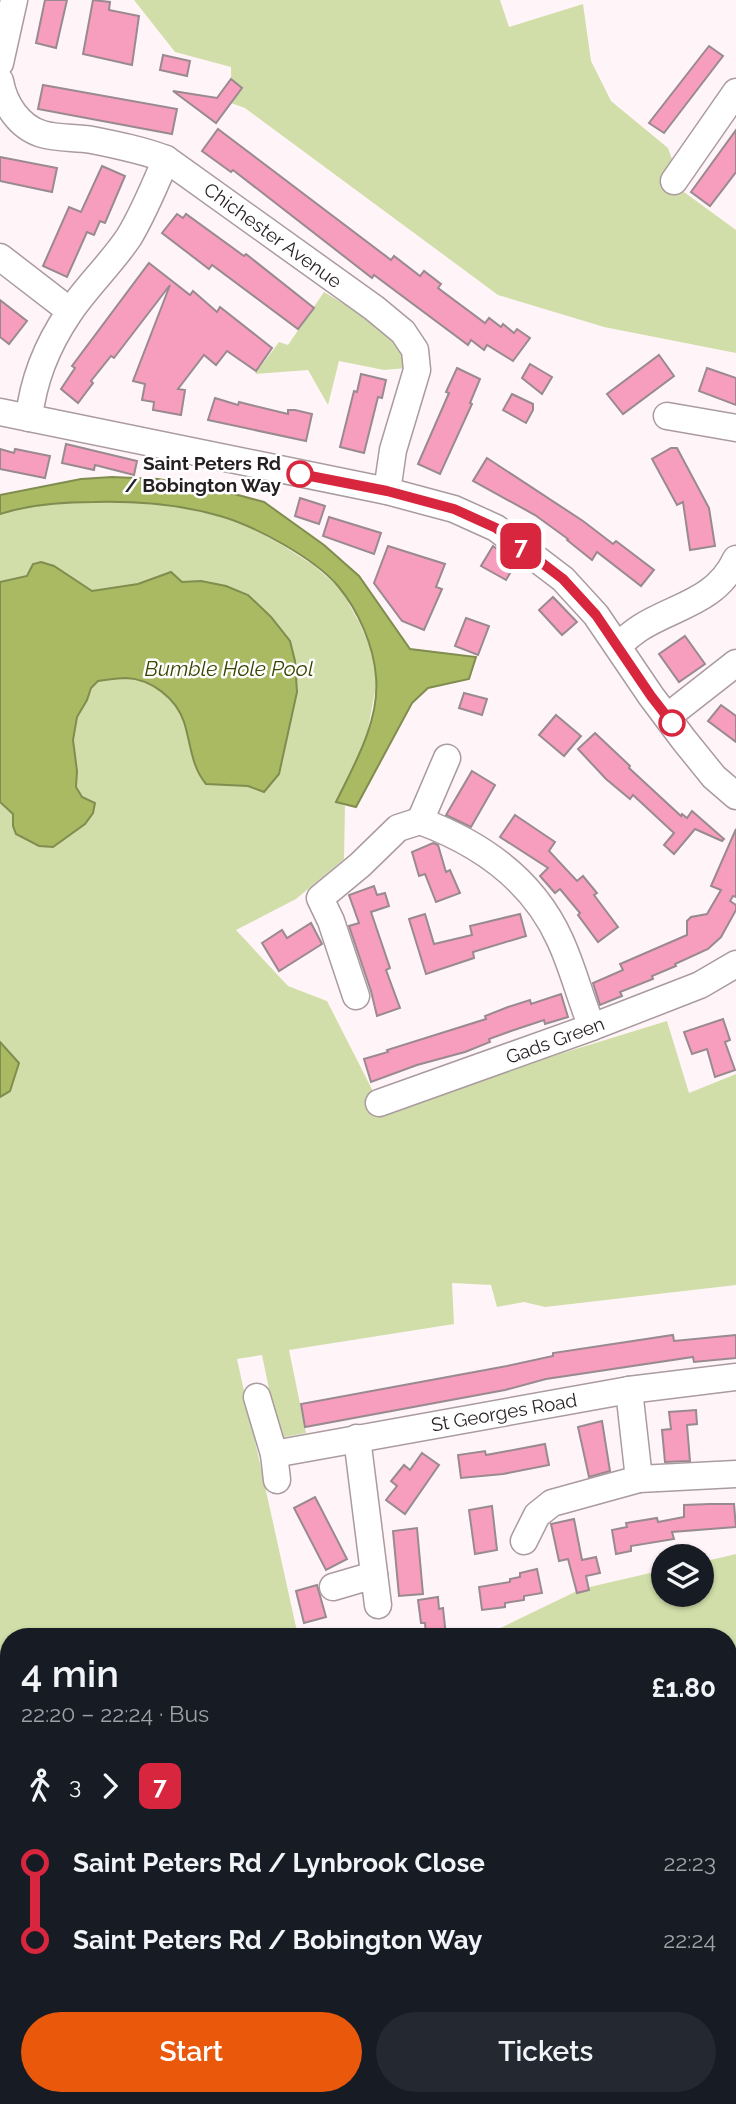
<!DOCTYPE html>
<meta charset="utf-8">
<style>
body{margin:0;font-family:Raleway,sans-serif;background:#242831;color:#f1f3f6;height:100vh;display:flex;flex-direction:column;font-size:26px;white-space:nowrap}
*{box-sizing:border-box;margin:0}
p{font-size:23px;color:#9ea1a6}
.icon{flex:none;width:38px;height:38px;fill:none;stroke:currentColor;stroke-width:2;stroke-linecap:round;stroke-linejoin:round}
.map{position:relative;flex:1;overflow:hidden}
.sheet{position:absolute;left:0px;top:1628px;width:737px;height:478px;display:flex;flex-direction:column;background:#171b24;border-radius:28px 28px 0 0;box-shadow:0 2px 5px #0004}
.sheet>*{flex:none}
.badge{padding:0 14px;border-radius:10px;font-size:24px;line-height:46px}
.fabs{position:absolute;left:651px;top:1544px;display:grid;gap:14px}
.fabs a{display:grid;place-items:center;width:63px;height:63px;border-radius:50%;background:#171b24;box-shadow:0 2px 5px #0004;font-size:35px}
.map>.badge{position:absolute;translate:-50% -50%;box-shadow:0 0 0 4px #fff}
.legs{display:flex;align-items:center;gap:10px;height:77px;padding:0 21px;font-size:23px}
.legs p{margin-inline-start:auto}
.overview{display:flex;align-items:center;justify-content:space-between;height:119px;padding:0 21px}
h1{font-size:38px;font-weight:600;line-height:52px}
.cta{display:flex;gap:14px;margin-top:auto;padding:14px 21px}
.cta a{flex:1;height:80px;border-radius:42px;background:#ea580c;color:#fff;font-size:28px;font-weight:600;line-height:80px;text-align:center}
.cta a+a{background:#242831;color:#f1f3f6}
ul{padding:0 21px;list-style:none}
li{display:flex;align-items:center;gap:24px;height:77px;font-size:26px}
li i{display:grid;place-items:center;width:10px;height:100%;margin:0 9px;background:currentColor}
li i::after{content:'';width:18px;height:18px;margin:-9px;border:5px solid;border-radius:50%;background:#171b24}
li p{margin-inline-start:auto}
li:first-child i{background:linear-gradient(#0000 50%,currentColor 0)}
li:last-child i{background:linear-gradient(currentColor 50%,#0000 0)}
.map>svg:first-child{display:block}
</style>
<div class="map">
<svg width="736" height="2104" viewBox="0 0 736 2104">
<rect width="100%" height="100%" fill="#fff5f8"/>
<!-- green -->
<g fill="#d2dea9">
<path d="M134 0H500L509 27 583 4 591 61 611 101 668 148 684 192 736 230V353L604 327 498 295 245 108 231 103 242 88 231 79V67L175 52Z"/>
<path d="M324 292C355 311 397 331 407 368L384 370 339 361 328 405 308 370 255 374 279 342 288 345Z"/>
<path d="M116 501 166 504 218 516 244 524 282 545 313 565 340 588 359 622 371 649 377 680 366 740 336 802 345 806 344 859 296 899 236 930 288 986 327 1001 379 1103 386 1107 667 1021 689 1093 736 1074V1285L545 1307 524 1302 497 1307 491 1285 452 1283 454 1324 289 1350 306 1433 279 1438 262 1355 237 1359 298 1636H9V2096L685 2097 669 2104H0V514C37 501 77 502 116 501Z"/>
<path d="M736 1554V2072L728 2076V1636H484L581 1589 663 1570V1594H702V1562Z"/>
</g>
<!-- water -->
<g fill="#a9ba63" stroke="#818c4f" stroke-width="2">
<path d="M112 477 158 479 212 488 264 502 324 545 359 576 410 649 476 657 469 679 428 688 412 703 356 807 336 802C354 765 380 721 376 677 374 646 358 610 338 586 314 558 255 526 220 516 179 504 136 501 94 502 62 502 31 504 0 514V495L81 479Z"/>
<path d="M41 562 54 566 92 591 138 584 171 572 182 582 201 581 226 586 248 595 271 617 290 641 295 661 297 692 279 774 264 792 248 786 206 784C191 766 191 744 184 722 176 698 151 679 126 678 117 678 107 680 98 681L91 688 87 700 77 717 73 740 77 771 76 787 82 797 95 803 93 813 85 824 53 847 39 846 16 834 13 826V814L0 802V582L27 576 33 564Z"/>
<path d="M0 1042 19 1063 10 1091 0 1097Z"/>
</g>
<!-- building -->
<g fill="#f79dbd" stroke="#998a8f" stroke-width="2">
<path d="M45 0H67L56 48 36 43Z"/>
<path d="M93 0 110 2 109 10 139 16 132 65 83 54Z"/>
<path d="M709 46 723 56 664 133 649 123Z"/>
<path d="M163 55 190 61 187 76 160 70Z"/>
<path d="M231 79 242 88 216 123 173 91 217 98Z"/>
<path d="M43 85 177 109 172 134 38 109Z"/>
<path d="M218 129 391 260 394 256 420 276 424 271 441 284 438 288 485 323 489 318 501 327 503 324 514 333 517 329 530 338 513 361 487 345 484 350 471 340 468 345 374 275 372 278 233 170 231 172 202 151Z"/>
<path d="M736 130V172L710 206 691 192Z"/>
<path d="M0 157 57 168 52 192 0 181Z"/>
<path d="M102 166 125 176 105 223 100 221 94 235 87 232 67 277 43 266 69 207 81 212Z"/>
<path d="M177 214 183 218 186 214 244 256 246 254 314 308 298 329 212 265 209 269 162 233Z"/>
<path d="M149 263 190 295 193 291 217 312 220 307 272 348 256 371 227 351 216 365 204 355 178 389 185 390 181 415 153 410 154 402 142 400 145 384 133 381 170 285 114 358 111 356 91 381 93 383 78 403 61 389 75 368 72 366Z"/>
<path d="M0 300 27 321 9 344 0 337Z"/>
<path d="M659 355 674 376 623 414 607 394Z"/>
<path d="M530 364 552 377 542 394 522 378Z"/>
<path d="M457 368 480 379 470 403 472 404 440 474 418 464 449 393 446 392Z"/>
<path d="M707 368 736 378V405L699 391Z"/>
<path d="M361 374 386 380 382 398 378 397 364 453 340 447 354 391 357 392Z"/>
<path d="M512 394 533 404V410L526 423 503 410Z"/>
<path d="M215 398 238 405 239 402 288 414V410H295L312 414 306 441 208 420Z"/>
<path d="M66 444 137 461 134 475 95 465 94 470 62 463Z"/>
<path d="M671 448H677L709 508 715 546 690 550 683 502 677 505 652 459Z"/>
<path d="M0 449 14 453 15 449 50 456 45 478 0 469Z"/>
<path d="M487 458 583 521 613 544 616 541 654 570 641 586 597 552 592 560 567 540 568 539 535 515 473 481Z"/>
<path d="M300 498 325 506 319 524 295 516Z"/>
<path d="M329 517 381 533 374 554 323 536Z"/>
<path d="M388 546 445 564 436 587 442 589 424 630 402 621 374 583Z"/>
<path d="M493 546 516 563 506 580 481 566Z"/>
<path d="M553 597 577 622 562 635 539 610Z"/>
<path d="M466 618 489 626 478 655 455 646Z"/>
<path d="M685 636 705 664 679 682 659 654Z"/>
<path d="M464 693 487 699 482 715 459 708Z"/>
<path d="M721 705 736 716V742L708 721Z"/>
<path d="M556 715 581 736 564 756 539 735Z"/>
<path d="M595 733 630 766 629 768 681 816 682 814 687 818 692 811 724 839 722 841 695 829 674 854 664 845 674 833 633 795 630 799 606 779 578 749Z"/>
<path d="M472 771 495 785 471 827 446 815Z"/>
<path d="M515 815 555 842 549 851 577 881 583 876 597 893 594 895 618 927 598 942 578 915 580 913 560 889 555 893 540 876 548 868 500 837Z"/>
<path d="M736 829V897L733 896 730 901 736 905V910L721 937 708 949 675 964 676 966 652 976 653 979 620 992 622 996 600 1005 593 983 623 970 620 964 687 935V921L691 917 707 914 721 890 711 886Z"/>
<path d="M433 843 438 845 446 872 450 870 460 893 436 902 425 874 419 876 412 852Z"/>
<path d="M374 886 377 895 385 893 389 906 371 912 390 968 386 970 400 1008 377 1016 371 991 349 926 359 923 349 895Z"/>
<path d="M425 914 434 944 472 935 470 926 520 914 526 936 473 952 474 958 426 974 409 919Z"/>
<path d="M311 923 322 944 279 971 262 943 282 930 287 938Z"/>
<path d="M561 994 568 1017 545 1024 544 1020 511 1031 489 1039 490 1042 465 1052 417 1065 371 1082 364 1059 388 1052 387 1050 486 1019 485 1016 508 1007 530 1000 531 1004Z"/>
<path d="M723 1019 730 1040 725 1042 735 1070 715 1077 707 1049 692 1054 684 1032Z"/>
<path d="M673 1335 674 1341 736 1335V1358L694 1362 693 1357 546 1379 505 1390 305 1427 301 1404 507 1366 553 1356V1353Z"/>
<path d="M696 1410 697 1424 687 1425 690 1461 665 1462 662 1430 671 1429 669 1412Z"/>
<path d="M602 1421 610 1471 589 1477 578 1427Z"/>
<path d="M545 1444 549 1465 503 1474 461 1478 458 1455 485 1451 486 1455Z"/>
<path d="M422 1453 439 1465 405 1514 386 1500 397 1486 391 1481 404 1465 410 1470Z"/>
<path d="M315 1497 347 1559 326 1570 294 1508Z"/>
<path d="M710 1504H734L736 1527 672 1532 674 1539 631 1546V1551L616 1554 612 1530 627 1527 626 1523 657 1518 658 1522 684 1517V1505Z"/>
<path d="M492 1506 497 1550 475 1554 469 1510Z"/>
<path d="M574 1519 582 1560 596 1557 600 1573 586 1576 589 1590 577 1593 568 1559 559 1561 551 1524Z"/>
<path d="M417 1528 423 1594 399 1596 393 1531Z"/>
<path d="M537 1569 542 1593 524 1596V1600L505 1603V1607L482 1610 479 1587 510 1582V1579L520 1577V1573Z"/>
<path d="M317 1585 326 1617 304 1623 296 1591Z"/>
<path d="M438 1597 439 1609 443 1608 446 1636H426L425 1623H421L418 1600Z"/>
</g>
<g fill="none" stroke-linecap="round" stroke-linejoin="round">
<defs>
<g id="minor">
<path d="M0 63 14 0"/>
<path d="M0 81C4 104 19 127 42 134 58 139 76 137 92 140 117 145 142 150 166 159L374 308 403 332 415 350 417 370 393 450 387 491"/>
<path d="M674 181 736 92"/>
<path d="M0 257 70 311"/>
<path d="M0 412 387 491 454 509 496 528 563 579 596 615 651 696 684 740 714 777 736 796"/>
<path d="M667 416 736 428"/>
<path d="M29 418C33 381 48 344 69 313 87 286 111 264 129 237 144 212 155 185 166 159"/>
<path d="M618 645C625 640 632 633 640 628 674 606 716 602 736 559"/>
<path d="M667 717 736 663"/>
<path d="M420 821 447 758"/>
<path d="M356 996 331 921 320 898 360 865 398 828 420 821C480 843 533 880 560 940 573 968 580 998 592 1027"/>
<path d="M379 1103 592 1027 700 985 736 964"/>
<path d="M629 1390 639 1479"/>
<path d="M257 1397 274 1454 277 1480"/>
<path d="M357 1438 378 1605"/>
<path d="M274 1454 629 1390 736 1377"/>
<path d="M524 1541 537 1515 552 1503 639 1479 736 1474"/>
<path d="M333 1587 374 1575"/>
</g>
</defs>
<!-- minor casing -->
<use href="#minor" stroke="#aa9b9f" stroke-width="29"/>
<!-- minor -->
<use href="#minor" stroke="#fff" stroke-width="26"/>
</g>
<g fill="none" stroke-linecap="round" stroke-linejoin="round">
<defs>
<path id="line-1" d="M300 474 387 491 454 509 496 528 563 579 596 615 651 696 672 723"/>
</defs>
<!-- line-1 casing -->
<use href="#line-1" stroke="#fff" stroke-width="16"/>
<!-- line-1 -->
<use href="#line-1" stroke="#d7263d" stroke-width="10"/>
</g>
<!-- markers -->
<g fill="#fff" stroke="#d7263d" stroke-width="3.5">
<circle cx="300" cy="474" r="12"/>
<circle cx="672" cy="723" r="12"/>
</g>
<g text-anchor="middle" stroke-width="5" stroke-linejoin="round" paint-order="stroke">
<!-- street labels -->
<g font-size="19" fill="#251f21" stroke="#fff">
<text transform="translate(273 235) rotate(36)" y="7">Chichester Avenue</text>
<text transform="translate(555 1040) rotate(-20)" y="7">Gads Green</text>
<text transform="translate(504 1412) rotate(-10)" y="7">St Georges Road</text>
</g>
<!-- stop labels -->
<g font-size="19" font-weight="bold" fill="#251f21" stroke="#fff" text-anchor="end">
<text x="281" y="470">Saint Peters Rd<tspan x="281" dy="22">/ Bobington Way</tspan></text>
</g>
<!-- water labels -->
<g font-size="21" font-style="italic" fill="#3a4400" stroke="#fff">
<text x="229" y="676">Bumble Hole Pool</text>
</g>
</g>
</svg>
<div class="fabs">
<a><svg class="icon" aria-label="layers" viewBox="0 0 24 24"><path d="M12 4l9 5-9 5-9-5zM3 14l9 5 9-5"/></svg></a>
</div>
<b class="badge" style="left:521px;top:546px;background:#d7263d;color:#fff">7</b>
<section class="sheet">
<div class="overview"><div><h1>4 min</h1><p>22:20 – 22:24 · Bus</p></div><b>£1.80</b></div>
<div class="legs"><svg class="icon" aria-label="walk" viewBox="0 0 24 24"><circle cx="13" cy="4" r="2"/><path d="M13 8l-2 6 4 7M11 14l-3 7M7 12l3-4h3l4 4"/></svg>3<svg class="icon" aria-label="forward" viewBox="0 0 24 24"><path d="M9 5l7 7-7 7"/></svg><b class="badge" style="background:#d7263d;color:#fff">7</b></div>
<ul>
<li><i style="color:#d7263d"></i><b>Saint Peters Rd / Lynbrook Close</b><p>22:23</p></li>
<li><i style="color:#d7263d"></i><b>Saint Peters Rd / Bobington Way</b><p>22:24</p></li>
</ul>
<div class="cta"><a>Start</a><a>Tickets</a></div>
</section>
</div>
